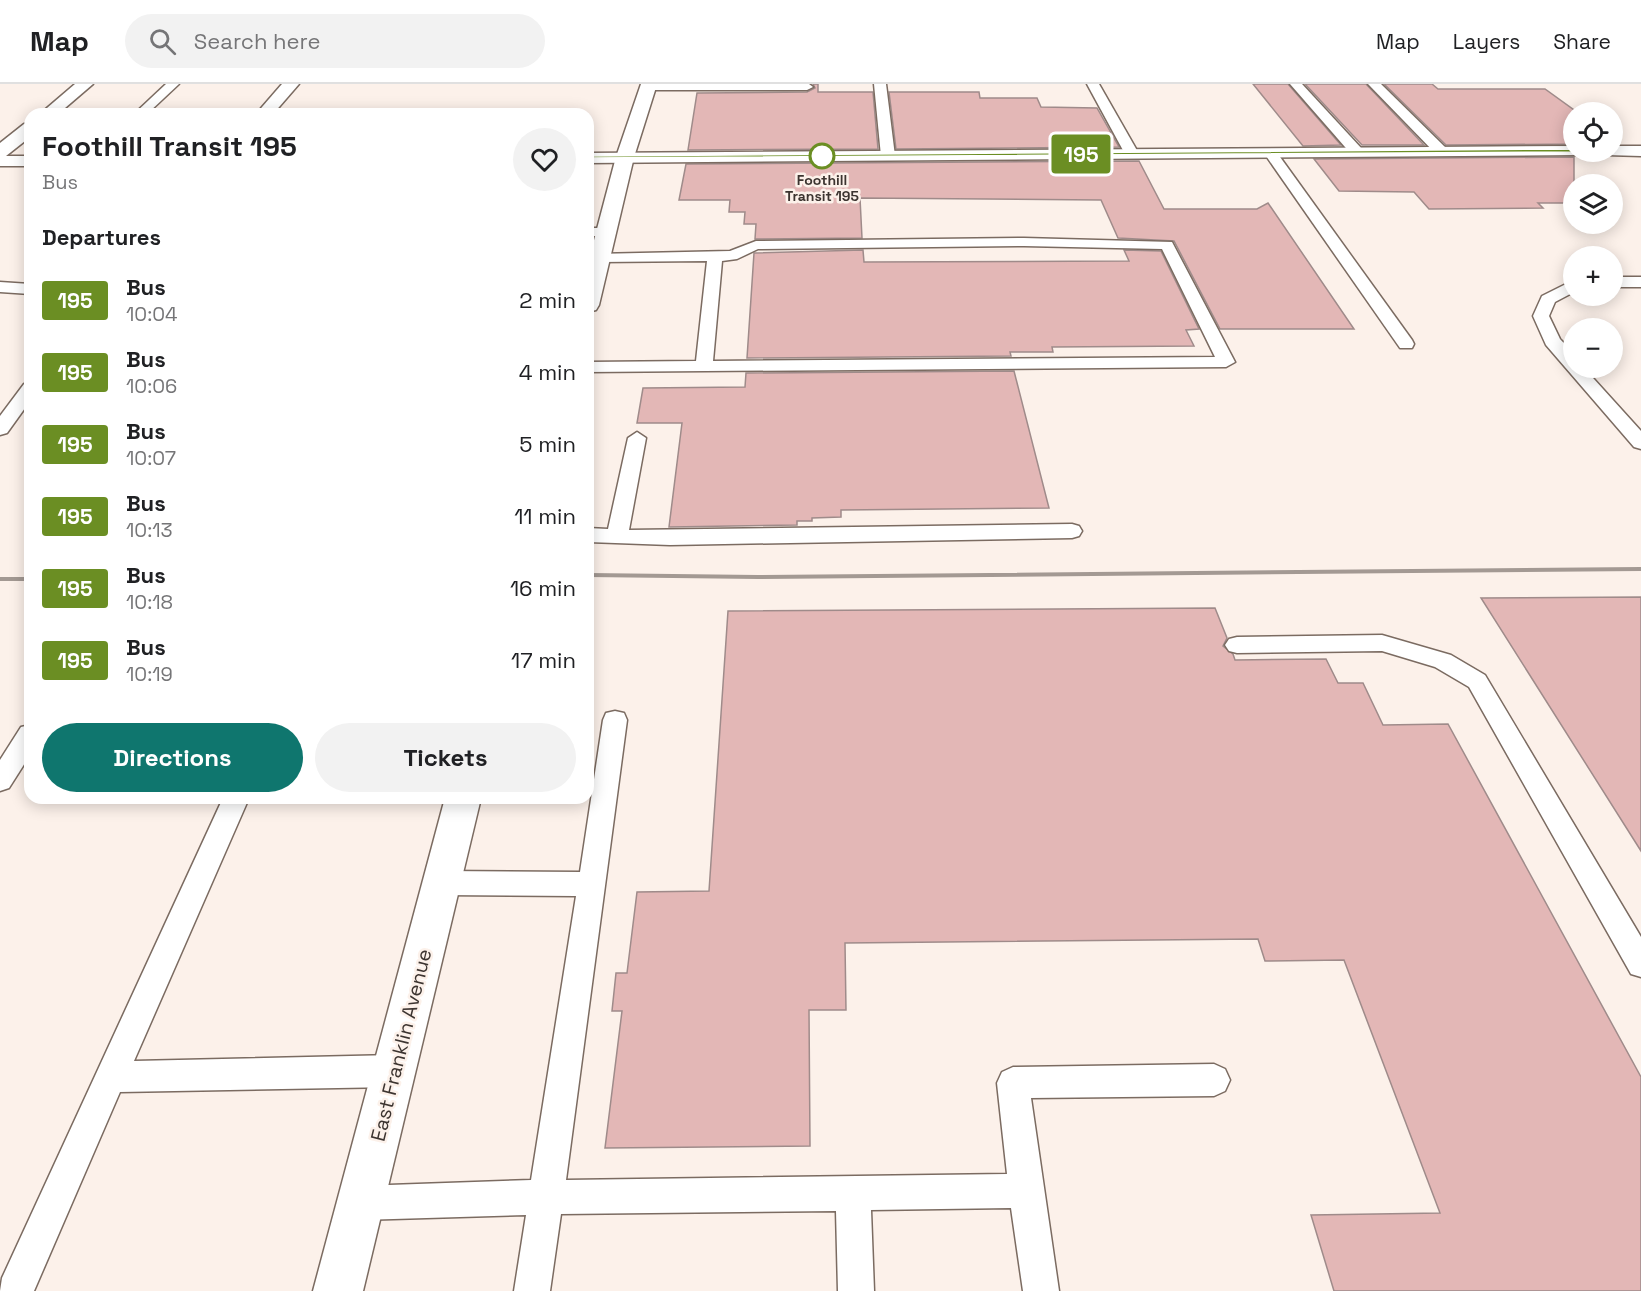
<!DOCTYPE html>
<meta charset="utf-8">
<style>
body{margin:0;font-family:"Space Grotesk",sans-serif;background:#f2f2f2;color:#202124;height:100vh;display:flex;flex-direction:column;font-size:22px;white-space:nowrap}
*{box-sizing:border-box;margin:0}
p{font-size:20px;color:#757577}
.icon{flex:none;width:33px;height:33px;fill:none;stroke:currentColor;stroke-width:2;stroke-linecap:round;stroke-linejoin:round}
.map{position:relative;flex:1;overflow:hidden}
.panel{position:absolute;left:24px;top:24px;width:570px;height:696px;display:flex;flex-direction:column;background:#fff;border-radius:18px;box-shadow:0 3px 15px #0003}
.panel>*{flex:none}
.badge{padding:0 12px;border-radius:4px;font-size:21px;line-height:39px}
.tools{position:absolute;left:1563px;top:18px;display:grid;gap:12px}
.tools a{display:grid;place-items:center;width:60px;height:60px;border-radius:50%;background:#fff;box-shadow:0 3px 15px #0003;font-size:30px}
.map>.badge{position:absolute;translate:-50% -50%;box-shadow:0 0 0 3px #fff}
h2{padding:0 18px;font-size:22px;line-height:54px}
.round{display:grid;place-items:center;flex:none;width:63px;height:63px;border-radius:32px;background:#f2f2f2}
.head{display:flex;align-items:center;justify-content:space-between;height:102px;padding:0 18px}
h1{font-size:28px;font-weight:700;line-height:45px}
.button{display:flex;gap:12px;margin-top:auto;padding:12px 18px}
.button a{flex:1;height:69px;border-radius:36px;background:#0f766e;color:#fff;font-size:24px;font-weight:700;line-height:69px;text-align:center}
.button a+a{background:#f2f2f2;color:#202124}
ul{padding:0;list-style:none}
li{display:flex;align-items:center;gap:18px;height:72px;padding:0 18px}
li div{flex:1}
li b{display:block;font-size:22px}
li em{font-style:normal}
li .badge{min-width:66px;font-weight:700;text-align:center}
header{display:flex;align-items:center;gap:36px;box-sizing:border-box;height:84px;padding:0 30px;background:#fff;border-bottom:2px solid #e0e0e0}
header strong{font-size:28px}
nav{display:flex;gap:33px;margin-inline-start:auto;font-size:21px}
.search{width:420px;height:54px;background:#f2f2f2;display:flex;align-items:center;gap:15px;box-sizing:border-box;padding:0 21px;border-radius:33px;color:#757577;font-size:22px}
.map>svg:first-child{display:block}
</style>
<header>
<strong>Map</strong>
<div class="search"><svg class="icon" aria-label="search" viewBox="0 0 24 24"><circle cx="10" cy="10" r="6"/><path d="M15 15l6 6"/></svg>Search here</div>
<nav><a>Map</a><a>Layers</a><a>Share</a></nav>
</header>
<div class="map">
<svg width="1641" height="1207" viewBox="0 0 1641 1207">
<rect width="100%" height="100%" fill="#fcf1ea"/>
<!-- building -->
<g fill="#e3b7b6" stroke="#9f8b8a" stroke-width="1.5">
<path d="M813 0H818V8H873L878 65 688 66 697 9 807 8 815 4Z"/>
<path d="M1253 0H1288L1341 61 1303 62Z"/>
<path d="M1305 0H1366L1424 61H1362Z"/>
<path d="M1384 0H1432L1438 5H1545L1574 26V60L1446 61Z"/>
<path d="M889 8H979L980 14H1037L1041 23 1097 24 1119 63 896 65Z"/>
<path d="M1574 73V119H1538L1543 124 1429 125 1414 108 1339 107 1314 75Z"/>
<path d="M1139 77 1164 125H1257L1268 119 1354 245H1220L1174 157 1118 154 1101 116 860 114 862 154 755 155 756 140H744L745 128H729L730 116H679L686 80Z"/>
<path d="M863 166 864 178 1129 177 1124 166 1161 167 1199 245 1186 246 1194 262 1052 263 1053 268H1010L1011 272 747 274 754 169Z"/>
<path d="M1014 287 1049 424 841 426V433L812 434V437H797V441L669 443 682 339H637L643 304 745 303 746 289Z"/>
<path d="M1641 513V767L1481 514Z"/>
<path d="M1215 524 1227 554 1223 562 1233 570 1235 576 1326 575 1338 599H1363L1383 641 1448 640 1641 993V1207H1334L1311 1131 1440 1129 1344 876 1265 877 1258 855 845 859 846 926H809L810 1062 605 1064 622 927H612L616 889H627L637 808 709 807 728 527Z"/>
</g>
<g fill="none" stroke-linecap="round" stroke-linejoin="round">
<defs>
<g id="lane">
<path d="M166 0H179L147 30H134Z"/>
<path d="M646 0H809L813 3 807 6H648L642 3Z"/>
<path d="M874 0H886L895 72 888 76 881 72Z"/>
<path d="M1087 0H1099L1139 70 1137 73H1127L1125 70Z"/>
<path d="M1290 0H1302L1362 65V71H1352Z"/>
<path d="M1368 0H1381L1447 65V71H1437Z"/>
<path d="M1270 65 1275 66 1412 256 1414 260 1412 264H1400L1264 69Z"/>
<path d="M588 144H606L613 148 606 152H588Z"/>
<path d="M1024 154 1172 158 1235 278 1226 283 588 288V278L696 277 707 177 600 178 592 173 595 170 730 167 756 157ZM1024 162 1162 165 1215 273 713 277 722 177 737 175 758 165Z"/>
<rect x="1612" y="193" width="29" height="10"/>
<path d="M1574 196V208L1555 218 1549 232 1560 255 1574 270V284H1584L1641 347V365L1634 363 1546 261 1533 232 1542 212Z"/>
<path d="M0 198 30 200V210L0 208Z"/>
<path d="M30 299V317L7 349 0 351V332L24 300Z"/>
<path d="M637 348 646 354 629 446 1072 440 1079 442 1082 447 1079 452 1072 454 670 461 588 458V444L608 445 628 354Z"/>
<path d="M1382 551 1451 571 1485 591 1641 853V893L1631 890 1469 603 1435 583 1382 567 1237 569 1229 567 1225 561 1229 555 1237 553Z"/>
<path d="M615 627 624 629 627 636 566 1096 1007 1090 997 999 1002 988 1013 983 1214 980 1225 985 1230 996 1225 1007 1214 1012 1031 1014 1059 1207H1023L1011 1124 871 1126 874 1207H838L836 1127 561 1130 550 1207H514L526 1131 360 1136 348 1131 343 1119 348 1107 360 1102 531 1096 576 812 442 811 432 807 428 799 432 791 442 787 580 788 603 636 606 629Z"/>
<path d="M30 641V671L9 704 0 707V676L21 643Z"/>
<path d="M223 714H249L134 977 394 971 405 976 410 987 405 998 394 1003 120 1008 34 1207H0L2 1194Z"/>
</g>
<g id="street">
<path d="M75 0H93L58 30H40Z"/>
<path d="M282 0H299L273 30H256Z"/>
<path d="M641 0H657L634 73 599 221 596 226 588 228V179L616 73Z"/>
<path d="M30 39V53L6 72 0 73V59L24 40Z"/>
<path d="M445 714H481L363 1207H313Z"/>
</g>
<g id="primary">
<path d="M1574 62V68H1583L1580 71 588 79V69Z"/>
<path d="M1612 62H1641V72L1606 71 1603 68H1612Z"/>
<rect x="0" y="72" width="30" height="10"/>
</g>
</defs>
<!-- lane casing -->
<use href="#lane" stroke="#7b6b61" stroke-width="3"/>
<!-- street casing -->
<use href="#street" stroke="#7b6b61" stroke-width="3"/>
<!-- primary casing -->
<use href="#primary" stroke="#7b6b61" stroke-width="3"/>
<!-- lane -->
<use href="#lane" fill="#fff" fill-rule="evenodd"/>
<!-- street -->
<use href="#street" fill="#fff" fill-rule="evenodd"/>
<!-- primary -->
<use href="#primary" fill="#fff" fill-rule="evenodd"/>
<!-- rail -->
<g stroke="#a39993" stroke-width="4">
<path d="M588 491 758 493 1641 485"/>
<path d="M0 495H30"/>
</g>
</g>
<!-- line -->
<path fill="#6b8e23" stroke="#fff" stroke-width="1.5" d="M1574 65 1576 68 585 74 588 72Z"/>
<!-- markers -->
<circle fill="#fff" stroke="#6b8e23" stroke-width="3" cx="822" cy="72" r="12"/>
<g text-anchor="middle" stroke-width="5" stroke-linejoin="round" paint-order="stroke">
<!-- far-stop labels -->
<g font-size="14" font-weight="bold" fill="#3c3430" stroke="#fcf1ea">
<text x="822" y="101">Foothill<tspan x="822" dy="16">Transit 195</tspan></text>
</g>
<!-- near-street labels -->
<g font-size="20" fill="#3c3430" stroke="#fcf1ea">
<text transform="translate(401 961) rotate(-76)" y="7">East Franklin Avenue</text>
</g>
</g>
</svg>
<div class="tools">
<a><svg class="icon" aria-label="locate" viewBox="0 0 24 24"><circle cx="12" cy="12" r="6"/><path d="M12 2v4M12 18v4M2 12h4M18 12h4"/></svg></a>
<a><svg class="icon" aria-label="layers" viewBox="0 0 24 24"><path d="M12 4l9 5-9 5-9-5zM3 14l9 5 9-5"/></svg></a>
<a>+</a>
<a>−</a>
</div>
<b class="badge" style="left:1081px;top:70px;background:#6b8e23;color:#fff">195</b>
<section class="panel">
<div class="head"><div><h1>Foothill Transit 195</h1><p>Bus</p></div><a class="round"><svg class="icon" aria-label="heart" viewBox="0 0 24 24"><path d="M12 20l-8-8c-3-5 5-10 8-4 3-6 11-1 8 4z"/></svg></a></div>
<h2>Departures</h2>
<ul>
<li><span class="badge" style="background:#6b8e23;color:#fff">195</span><div><b>Bus</b><p>10:04</p></div><em>2 min</em></li>
<li><span class="badge" style="background:#6b8e23;color:#fff">195</span><div><b>Bus</b><p>10:06</p></div><em>4 min</em></li>
<li><span class="badge" style="background:#6b8e23;color:#fff">195</span><div><b>Bus</b><p>10:07</p></div><em>5 min</em></li>
<li><span class="badge" style="background:#6b8e23;color:#fff">195</span><div><b>Bus</b><p>10:13</p></div><em>11 min</em></li>
<li><span class="badge" style="background:#6b8e23;color:#fff">195</span><div><b>Bus</b><p>10:18</p></div><em>16 min</em></li>
<li><span class="badge" style="background:#6b8e23;color:#fff">195</span><div><b>Bus</b><p>10:19</p></div><em>17 min</em></li>
</ul>
<div class="button"><a>Directions</a><a>Tickets</a></div>
</section>
</div>
